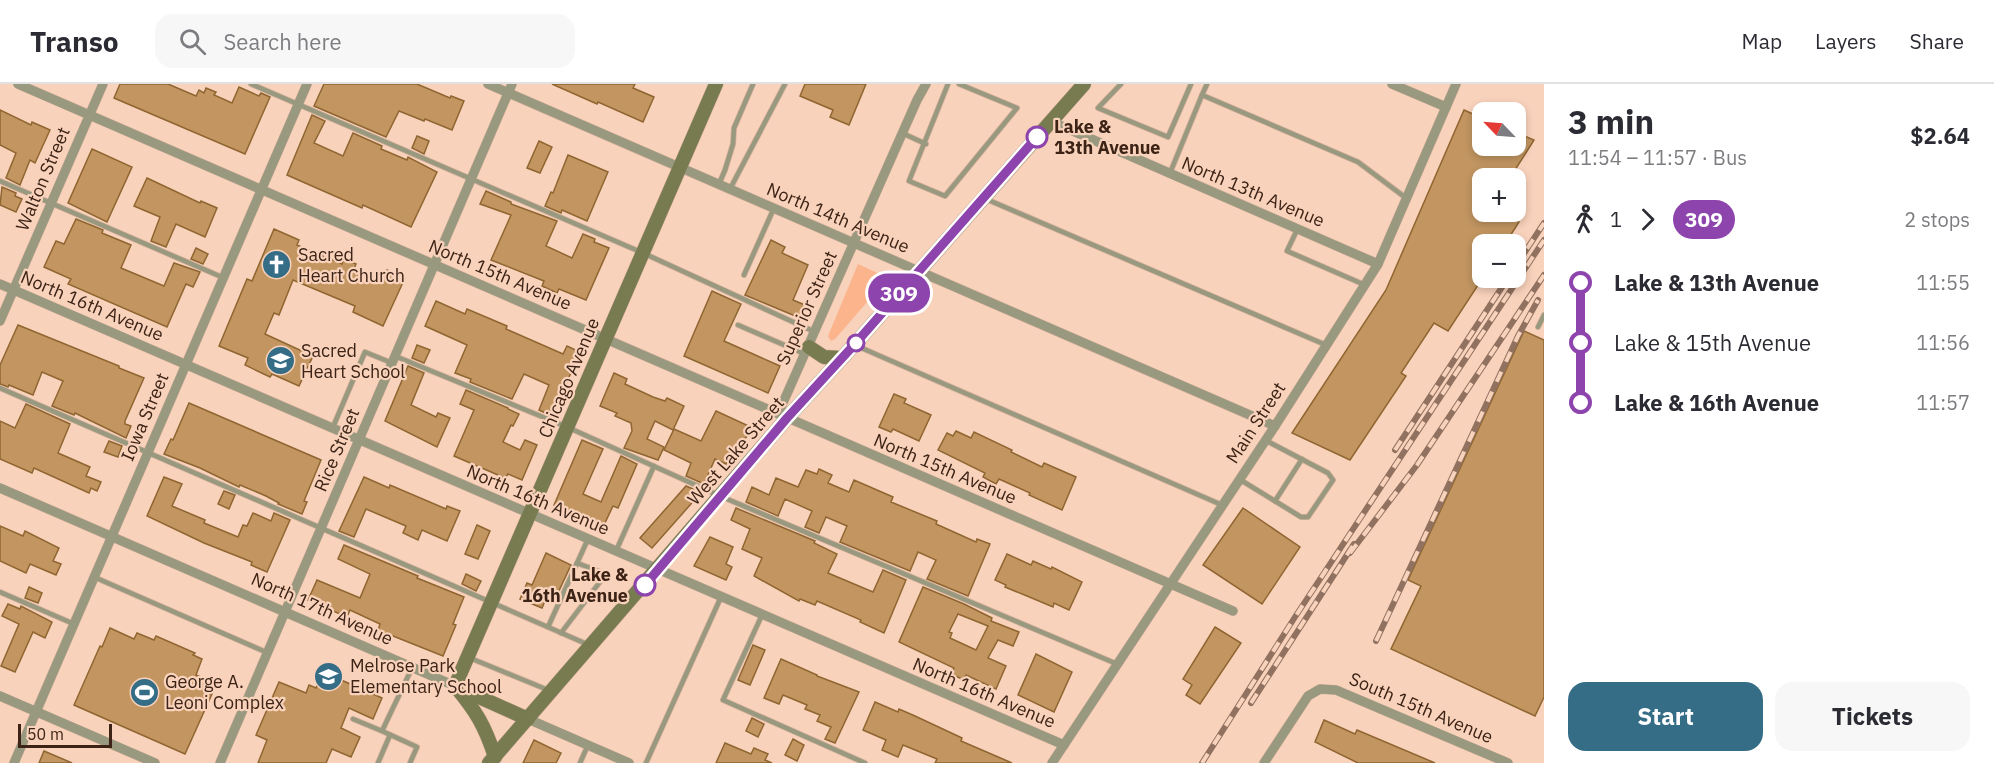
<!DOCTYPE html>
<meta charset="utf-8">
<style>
body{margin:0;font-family:"IBM Plex Sans",sans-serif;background:#f7f7f7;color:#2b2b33;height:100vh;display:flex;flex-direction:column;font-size:22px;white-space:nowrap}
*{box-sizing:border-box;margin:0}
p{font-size:20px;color:#7c7c81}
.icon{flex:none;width:33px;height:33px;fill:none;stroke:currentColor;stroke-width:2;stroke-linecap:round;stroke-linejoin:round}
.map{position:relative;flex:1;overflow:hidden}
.side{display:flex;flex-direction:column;background:#fff;width:450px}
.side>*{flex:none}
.badge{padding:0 12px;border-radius:20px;font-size:21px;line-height:39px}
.needle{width:39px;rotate:295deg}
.fabs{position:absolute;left:1472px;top:18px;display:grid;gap:12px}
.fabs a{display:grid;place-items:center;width:54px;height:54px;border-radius:12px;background:#fff;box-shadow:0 3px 9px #0003;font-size:30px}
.scale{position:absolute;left:18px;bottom:15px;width:94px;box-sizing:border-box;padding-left:6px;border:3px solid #3c2315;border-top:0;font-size:16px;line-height:21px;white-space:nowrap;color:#3c2315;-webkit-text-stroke:4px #f9d2bc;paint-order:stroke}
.map>.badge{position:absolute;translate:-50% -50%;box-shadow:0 0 0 3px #fff}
.legs{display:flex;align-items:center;gap:9px;height:66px;padding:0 24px;font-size:20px}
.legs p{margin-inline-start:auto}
.headline{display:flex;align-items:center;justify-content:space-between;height:102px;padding:0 24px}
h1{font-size:33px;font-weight:700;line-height:45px}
.cta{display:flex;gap:12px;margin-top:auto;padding:12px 24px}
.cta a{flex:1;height:69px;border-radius:18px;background:#356d87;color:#fff;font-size:24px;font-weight:700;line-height:69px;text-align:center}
.cta a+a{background:#f7f7f7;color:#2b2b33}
ul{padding:0 24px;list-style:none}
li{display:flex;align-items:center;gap:21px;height:60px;font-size:22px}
li i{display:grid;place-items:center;width:9px;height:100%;margin:0 8px;background:currentColor}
li i::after{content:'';width:15px;height:15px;margin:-8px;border:4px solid;border-radius:50%;background:#fff}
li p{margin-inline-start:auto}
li:first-child i{background:linear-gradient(#0000 50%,currentColor 0)}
li:last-child i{background:linear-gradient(currentColor 50%,#0000 0)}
header{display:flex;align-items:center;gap:36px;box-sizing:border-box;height:84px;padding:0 30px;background:#fff;border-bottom:2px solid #e1e1e2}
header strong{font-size:28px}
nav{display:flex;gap:33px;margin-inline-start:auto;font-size:21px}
.search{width:420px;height:54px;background:#f7f7f7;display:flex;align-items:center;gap:15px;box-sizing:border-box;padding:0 21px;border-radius:18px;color:#7c7c81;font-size:22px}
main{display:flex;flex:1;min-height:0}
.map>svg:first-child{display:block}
</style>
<header>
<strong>Transo</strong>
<div class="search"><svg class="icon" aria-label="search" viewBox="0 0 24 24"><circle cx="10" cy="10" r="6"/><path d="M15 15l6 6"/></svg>Search here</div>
<nav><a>Map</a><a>Layers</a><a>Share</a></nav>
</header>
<main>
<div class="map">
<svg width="1544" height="679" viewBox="0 0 1544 679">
<rect width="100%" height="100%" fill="#f9d2bc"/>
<!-- green -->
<path fill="#fbb48c" d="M858 180 888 194 835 255 831 257 828 252Z"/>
<!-- building -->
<g fill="#c39661" stroke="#8f6530" stroke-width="1.5" fill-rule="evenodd">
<path d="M120 0H168L196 12 199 6 204 9 206 4 216 8 214 11 232 19 239 3 259 12 261 9 270 13 245 70 114 14Z"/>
<path d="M324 0H417L450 14 451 12 464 17 452 46 425 35 424 37 399 27 386 53 314 22Z"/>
<path d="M552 0H635L633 4 654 13 643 38 598 18 597 20Z"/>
<path d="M805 0H866L849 41 830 33 833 26 800 12Z"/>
<path d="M0 26 31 41 32 38 50 46 35 79 30 76 20 101 6 94 16 69 0 61Z"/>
<path d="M1464 26 1482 34V62H1515V48L1534 56 1510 94H1482V128H1504L1519 138 1505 160H1482V195L1448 247 1434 239 1401 289 1406 292 1350 376 1292 349 1386 206Z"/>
<path d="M312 31 325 37 314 59 343 72 353 49 382 62 381 65 407 76 408 73 437 88 411 143 363 121 362 124 287 91Z"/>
<path d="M417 52 429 57 424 70 412 64Z"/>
<path d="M539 57 552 63 540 89 527 84Z"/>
<path d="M92 65 132 83 107 138 68 119Z"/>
<path d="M568 71 608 88 587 137 562 126 561 129 545 122 551 108 553 109Z"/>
<path d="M147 94 200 119 201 117 217 124 205 153 176 140 166 163 151 157 160 133 134 122Z"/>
<path d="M2 103 16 109 15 112 22 115 16 128 0 121Z"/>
<path d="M486 107 511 118V120L557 137 546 162 572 174 583 150 595 155 594 158 609 164 586 216 559 205 557 209 542 202 544 197 491 176 511 131 480 120Z"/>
<path d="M76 135 103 146 102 149 131 161 121 184 164 202 174 179 200 188 193 203 186 200 167 243 68 200 71 195 44 183 56 157 64 160Z"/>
<path d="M274 145 299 156 297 161 342 180 344 175 356 180 354 185 382 197 387 186 405 194 383 242 353 228 355 222 293 196 279 231 274 229 265 250 313 272 299 302 272 290 270 293 245 281 248 274 219 262 247 195 252 197Z"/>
<path d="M771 156 785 163 782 169 808 181 793 216 805 221 800 234 745 211Z"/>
<path d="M196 164 208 170 203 180 191 175Z"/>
<path d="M712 207 741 220 724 257 780 282 768 309 684 272Z"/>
<path d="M436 217 465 230 467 225 507 242 506 245 563 270 567 262 580 268 552 332 539 326 549 301 524 290 512 315 470 298 471 295 455 289 467 261 425 242Z"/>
<path d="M18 241 119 282V284L144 294 125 337V340L131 342 126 354 75 329 74 331 52 322 63 297 42 288 33 311 9 301 8 303 0 300V281Z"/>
<path d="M1524 247 1544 256V613L1535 632 1391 565 1421 502 1408 496Z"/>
<path d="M417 261 430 266 424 279 412 274Z"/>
<path d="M408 282 424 289 411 321 436 333 438 329 450 334 437 363 385 337Z"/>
<path d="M614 289 627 295 625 300 653 313 665 317 667 314 684 322 673 346 655 337 647 355 664 363 658 376 624 364 632 347 631 339 615 332 617 329 600 322Z"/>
<path d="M466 306 508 324V325L519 330 513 342 511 341 503 358 520 366 525 356 537 361 522 396 508 390 505 394 454 372 474 326 460 320Z"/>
<path d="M894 310 906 315 904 319 931 331 919 357 893 345 891 348 879 343Z"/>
<path d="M189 319 321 376 304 417 307 418 302 430 278 420 279 419 266 412 240 401 239 403 200 384 164 370 171 355 173 356Z"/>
<path d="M26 320 70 340 58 369 90 383 86 392 101 398 97 407 91 404 89 409 34 384 32 389 0 375V337L15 344Z"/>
<path d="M716 327 753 344 726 380 715 375 704 400 686 392 691 379 664 366 674 345 701 357Z"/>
<path d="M956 347 971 354 974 348 1012 366 1011 368 1042 383 1044 379 1076 393 1062 426 1029 411 1030 409 999 395 996 400 983 393 985 389 938 366 947 349 953 352Z"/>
<path d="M582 356 603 365 583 410 601 418 621 372 637 380 618 424 613 422 603 443 554 421Z"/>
<path d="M109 357 122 362 118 373 104 368Z"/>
<path d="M819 385 832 391 828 399 849 408 854 396 893 413 891 418 937 437 936 440 976 458 977 455 990 460 968 512 927 495 936 476 918 468 910 487 840 458 847 442 826 433 819 449 805 443 812 427 785 415 778 432 746 418 752 403 769 411 776 394 798 403 806 386 817 390Z"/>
<path d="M164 393 182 400 172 422 205 436 204 439 238 453 243 441 247 442 253 429 271 437 274 429 290 436 267 488 251 481 252 478 204 459 147 432Z"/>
<path d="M364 393 389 404 390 401 446 425 447 422 460 427 447 457 422 446 418 456 403 449 406 442 366 425 354 453 339 447Z"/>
<path d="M686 402 700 408 698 412 652 464 640 454Z"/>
<path d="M224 407 235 411 229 425 218 420Z"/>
<path d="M736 424 815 457 814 459 837 470 828 489 873 508 883 486 906 496 884 549 860 538 861 536 817 517 815 521 800 515 799 517 754 492 762 474 742 465 750 445 731 436Z"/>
<path d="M1243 424 1300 463 1262 520 1203 481Z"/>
<path d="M477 441 490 447 478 475 465 470Z"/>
<path d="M0 442 23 452 25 447 59 464 53 477 61 480 56 491 30 480 26 489 0 477Z"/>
<path d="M710 453 733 463 726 480 732 483 726 496 694 482Z"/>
<path d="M344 461 418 492 417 494 464 513 453 540 456 541 443 572 378 546 380 540 350 526 347 533 308 516 317 496 360 514 370 490 338 475Z"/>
<path d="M546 469 571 481 556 513 548 510 542 524 520 515 527 499 532 501Z"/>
<path d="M1007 470 1031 481 1033 477 1051 485 1052 483 1082 498 1069 526 1054 519 1053 523 1027 512 1005 503 1006 501 995 496Z"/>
<path d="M466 490 481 497 476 507 462 500Z"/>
<path d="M29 503 42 509 38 519 25 514Z"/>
<path d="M923 503 964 520 992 534 991 537 1019 548 1013 562 998 556 988 574 1006 582 996 605 966 591 964 596 951 590 954 584 899 558ZM958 530 988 542 976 566 950 554 952 549 949 548Z"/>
<path d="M8 520 20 525 21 522 52 538 45 554 33 548 15 588 1 582 19 540 2 532Z"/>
<path d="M1215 543 1241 559 1200 620 1186 611 1192 601 1183 595Z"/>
<path d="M110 544 134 555 137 549 154 556 156 552 195 569 193 571 202 575 196 591 208 596 203 607 212 610 185 670 74 621 100 562 102 563Z"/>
<path d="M753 561 765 566 750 601 738 596Z"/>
<path d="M1036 570 1072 588 1054 628 1018 611Z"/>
<path d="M781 575 817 591V592L859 608 835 659 825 655 831 643 817 637 820 631 805 625 807 621 783 611 779 620 764 614Z"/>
<path d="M323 588 382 614 373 635 349 624 341 644 360 653 351 673 332 665 326 679H258L267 656 256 651 279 598 306 609 309 601 316 604Z"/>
<path d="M875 618 898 628 899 625 915 632 962 654 961 657 1012 679H935L937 675 903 661 898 673 882 666 886 656 863 646Z"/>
<path d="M752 634 764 640 758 653 746 647Z"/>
<path d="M1324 636 1355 650 1357 646 1435 679H1358L1315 658Z"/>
<path d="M793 655 804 661 797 677 785 671Z"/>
<path d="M534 656 561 669 556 679H523Z"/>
<path d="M725 659 751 670 754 664 768 670 765 676 772 679H716Z"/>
<path d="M44 667 72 679H39Z"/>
</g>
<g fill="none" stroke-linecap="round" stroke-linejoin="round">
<defs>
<g id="service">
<path d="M251 0 643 169 815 248"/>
<path d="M948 0 909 97 945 112 1017 24 959 0"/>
<path d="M1121 0 1098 24 1168 53 1191 0"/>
<path d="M1207 0 1202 11 1358 78 1406 114"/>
<path d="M902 49 926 60"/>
<path d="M1170 89 1202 11"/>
<path d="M0 97 224 194"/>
<path d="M719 100 725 86 733 60 734 44 753 0"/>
<path d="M730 105 785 0"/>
<path d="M986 115 1326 261"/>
<path d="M1297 146 1287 167 1365 201"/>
<path d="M744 191 774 124"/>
<path d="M738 241 805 270"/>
<path d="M1538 243 1544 231"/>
<path d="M857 262 1222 421"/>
<path d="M395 272 567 343 720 412 1117 580"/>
<path d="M0 304 589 561"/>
<path d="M333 343 365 268 392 279"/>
<path d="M1239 395 1301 433H1308L1333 396 1328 389 1265 356"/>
<path d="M1275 417 1302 375"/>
<path d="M616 467 654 382"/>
<path d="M94 493 268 569"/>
<path d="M0 508 74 540"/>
<path d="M762 531 723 616 865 679"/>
<path d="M548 543 588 455"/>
<path d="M561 549 606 490 577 479"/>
<path d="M470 574 548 606"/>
<path d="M353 635 382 647"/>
<path d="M378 679 390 651"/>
<path d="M410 679 417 663 382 647 412 584"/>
<path d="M580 679 588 661"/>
<path d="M646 679 721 513"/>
</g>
<g id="minor">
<path d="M18 0 1233 527"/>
<path d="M488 0 1275 342"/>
<path d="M1392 0 1446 23"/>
<path d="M1050 37 1378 180"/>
<path d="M0 200 1064 661"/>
<path d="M0 237 103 0"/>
<path d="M778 330 917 16 926 0"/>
<path d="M0 404 455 602"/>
<path d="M0 612 155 679"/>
<path d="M528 635 629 679"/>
<path d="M14 679 307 0"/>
<path d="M220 679 512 0"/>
<path d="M1052 679 1275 342 1378 180 1456 0"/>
<path d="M1264 679 1308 612 1320 605 1336 606 1508 679"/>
</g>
<g id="secondary">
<path d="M809 263 824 273 842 274"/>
<path d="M455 602 716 0"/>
<path d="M455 602C476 627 485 642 495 673"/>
<path d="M459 604 528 635"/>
<path d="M489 679 787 334 854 261 1084 0"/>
</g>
</defs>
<!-- service casing -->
<use href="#service" stroke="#d3af9b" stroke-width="6"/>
<!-- minor casing -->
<use href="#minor" stroke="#d3af9b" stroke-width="10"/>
<!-- secondary casing -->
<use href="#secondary" stroke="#d3af9b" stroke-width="15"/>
<!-- service -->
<use href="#service" stroke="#98997e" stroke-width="4.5"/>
<!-- minor -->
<use href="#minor" stroke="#98997e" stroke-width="9"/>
<!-- secondary -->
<use href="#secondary" stroke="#787a50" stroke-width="14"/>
<defs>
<g id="rail">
<path d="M1515 183 1544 139"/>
<path d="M1395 366 1508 194"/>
<path d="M1350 469 1417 381 1544 191"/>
<path d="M1376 557 1518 252 1538 216"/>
<path d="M1251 619 1354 460"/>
<path d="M1202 679 1295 533 1544 156"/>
</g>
</defs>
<!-- rail casing -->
<use href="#rail" stroke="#917260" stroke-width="6"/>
<!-- rail -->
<use href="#rail" stroke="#f9d2bc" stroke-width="4" stroke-dasharray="11" stroke-linecap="butt"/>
</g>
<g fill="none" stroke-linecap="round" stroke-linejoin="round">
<defs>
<path id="line-1" d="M645 501 787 334 854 261 1037 53"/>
</defs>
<!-- line-1 casing -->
<use href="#line-1" stroke="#fff" stroke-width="14"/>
<!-- line-1 -->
<use href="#line-1" stroke="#8e44ad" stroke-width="9"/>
</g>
<!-- icons -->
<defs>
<symbol id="church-disc" viewBox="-11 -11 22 22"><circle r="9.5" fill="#356d87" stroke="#f9d2bc"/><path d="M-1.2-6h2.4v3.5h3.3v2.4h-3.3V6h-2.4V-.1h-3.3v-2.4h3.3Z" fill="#fff"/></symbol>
<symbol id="school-disc" viewBox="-11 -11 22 22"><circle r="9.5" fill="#356d87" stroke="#f9d2bc"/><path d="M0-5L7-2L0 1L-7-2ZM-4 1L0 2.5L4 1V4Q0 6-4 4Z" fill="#fff"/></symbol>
<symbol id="stadium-disc" viewBox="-11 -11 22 22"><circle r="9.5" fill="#356d87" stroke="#f9d2bc"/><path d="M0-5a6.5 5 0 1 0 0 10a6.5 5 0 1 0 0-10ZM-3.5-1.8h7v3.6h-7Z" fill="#fff"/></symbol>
</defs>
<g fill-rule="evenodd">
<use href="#church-disc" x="260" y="164" width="33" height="33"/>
<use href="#school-disc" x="264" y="260" width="33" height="33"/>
<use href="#school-disc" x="312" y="576" width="33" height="33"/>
<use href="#stadium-disc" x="128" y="592" width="33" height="33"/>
</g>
<!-- markers -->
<g fill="#fff" stroke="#8e44ad" stroke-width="3">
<circle cx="1037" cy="53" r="10"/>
<circle cx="856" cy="259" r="8"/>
<circle cx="645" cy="501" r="10"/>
</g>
<g text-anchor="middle" stroke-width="4.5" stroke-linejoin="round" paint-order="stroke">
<!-- stop labels -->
<g font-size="18" font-weight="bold" fill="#3c2315" stroke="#f9d2bc" text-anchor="start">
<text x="1054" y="49">Lake &amp;<tspan x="1054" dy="21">13th Avenue</tspan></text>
<text x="628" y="497" text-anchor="end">Lake &amp;<tspan x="628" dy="21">16th Avenue</tspan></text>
</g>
<!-- street labels -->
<g font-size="18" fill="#3c2315" stroke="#f9d2bc">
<text transform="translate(43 95) rotate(-67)" y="6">Walton Street</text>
<text transform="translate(1253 108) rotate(23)" y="6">North 13th Avenue</text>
<text transform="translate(838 134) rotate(23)" y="6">North 14th Avenue</text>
<text transform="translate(500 191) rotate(23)" y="6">North 15th Avenue</text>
<text transform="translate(92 222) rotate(23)" y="6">North 16th Avenue</text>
<text transform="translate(807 224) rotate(-66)" y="6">Superior Street</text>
<text transform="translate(569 294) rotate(-67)" y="6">Chicago Avenue</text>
<text transform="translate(145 333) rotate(-67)" y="6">Iowa Street</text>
<text transform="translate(1256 339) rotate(-57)" y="6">Main Street</text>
<text transform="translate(337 366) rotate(-67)" y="6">Rice Street</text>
<text transform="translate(736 367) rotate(-49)" y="6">West Lake Street</text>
<text transform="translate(945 385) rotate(23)" y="6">North 15th Avenue</text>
<text transform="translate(538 416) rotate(23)" y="6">North 16th Avenue</text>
<text transform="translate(322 525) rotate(24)" y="6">North 17th Avenue</text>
<text transform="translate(984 609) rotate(23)" y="6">North 16th Avenue</text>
<text transform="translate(1421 624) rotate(23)" y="6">South 15th Avenue</text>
</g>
<!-- poi labels -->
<g font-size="18" fill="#3c2315" stroke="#f9d2bc" text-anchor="start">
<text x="298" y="177">Sacred<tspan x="298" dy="21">Heart Church</tspan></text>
<text x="301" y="273">Sacred<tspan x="301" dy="21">Heart School</tspan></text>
<text x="350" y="588">Melrose Park<tspan x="350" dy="21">Elementary School</tspan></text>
<text x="165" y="604">George A.<tspan x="165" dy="21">Leoni Complex</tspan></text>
</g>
</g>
</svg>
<div class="fabs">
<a><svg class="needle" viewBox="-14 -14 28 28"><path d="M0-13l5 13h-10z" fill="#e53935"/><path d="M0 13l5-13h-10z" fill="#7c7c81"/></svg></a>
<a>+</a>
<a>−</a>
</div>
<div class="scale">50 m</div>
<b class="badge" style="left:899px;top:209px;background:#8e44ad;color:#fff">309</b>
</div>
<section class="side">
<div class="headline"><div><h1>3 min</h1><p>11:54 – 11:57 · Bus</p></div><b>$2.64</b></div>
<div class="legs"><svg class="icon" aria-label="walk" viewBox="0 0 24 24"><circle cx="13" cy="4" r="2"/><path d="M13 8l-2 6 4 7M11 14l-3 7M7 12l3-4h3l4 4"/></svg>1<svg class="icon" aria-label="forward" viewBox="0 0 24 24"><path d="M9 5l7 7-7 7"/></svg><b class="badge" style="background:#8e44ad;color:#fff">309</b><p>2 stops</p></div>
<ul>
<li><i style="color:#8e44ad"></i><b>Lake &amp; 13th Avenue</b><p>11:55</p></li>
<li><i style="color:#8e44ad"></i><span>Lake &amp; 15th Avenue</span><p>11:56</p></li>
<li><i style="color:#8e44ad"></i><b>Lake &amp; 16th Avenue</b><p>11:57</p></li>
</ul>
<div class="cta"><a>Start</a><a>Tickets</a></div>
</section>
</main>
